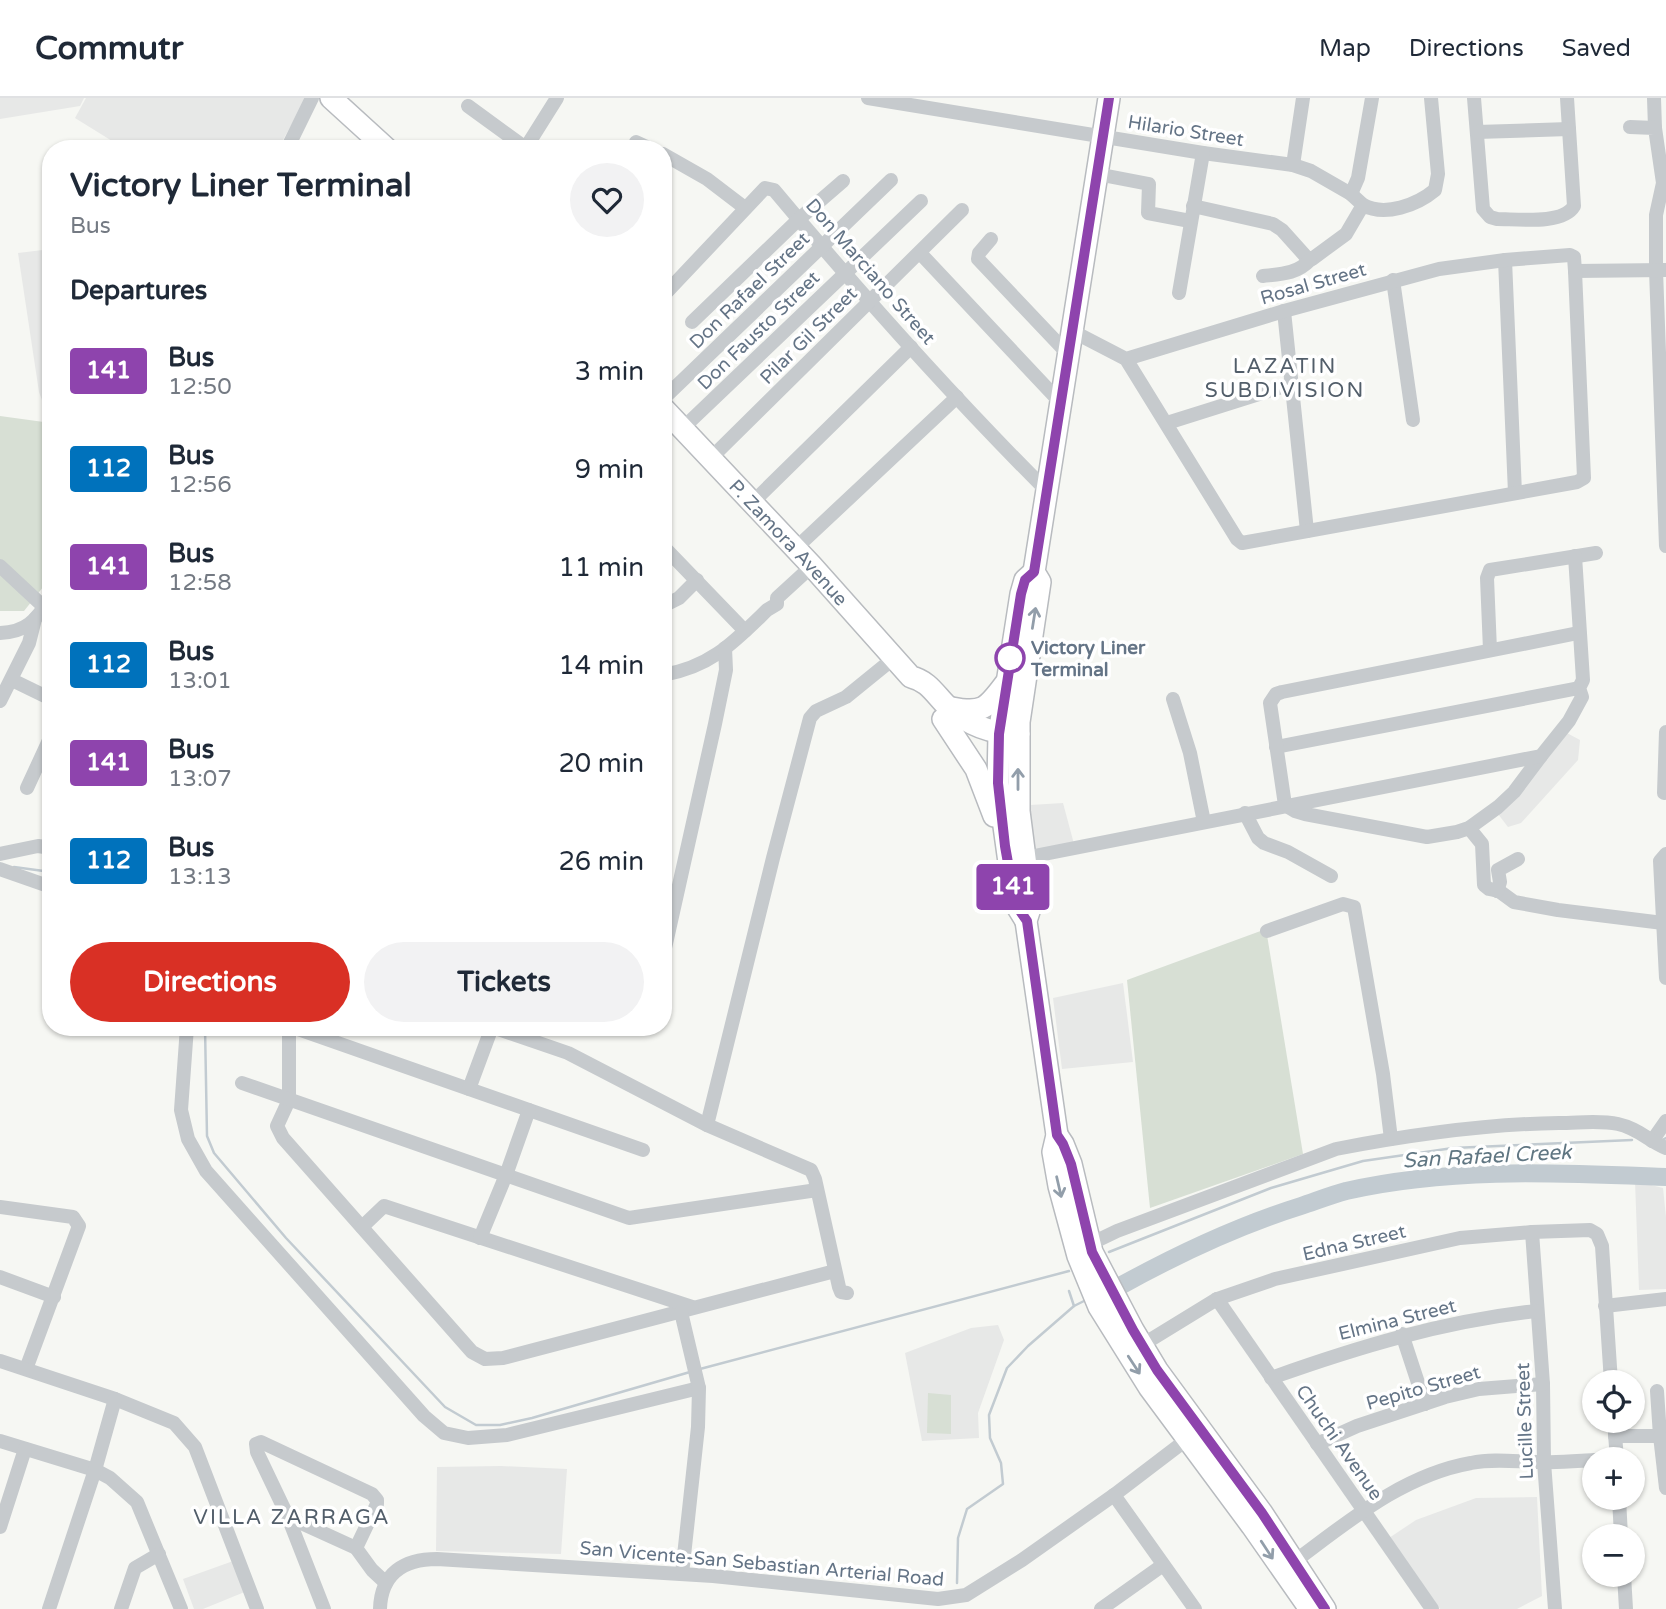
<!DOCTYPE html>
<meta charset="utf-8">
<style>
body{margin:0;font-family:"Varela Round",sans-serif;background:#f2f2f3;color:#1f2937;height:100vh;display:flex;flex-direction:column;font-size:26px;white-space:nowrap}
*{box-sizing:border-box;margin:0}
p{font-size:23px;color:#747a83}
.icon{flex:none;width:38px;height:38px;fill:none;stroke:currentColor;stroke-width:2;stroke-linecap:round;stroke-linejoin:round}
.map{position:relative;flex:1;overflow:hidden}
.sheet{position:absolute;left:42px;top:42px;width:630px;height:896px;display:flex;flex-direction:column;background:#fff;border-radius:28px;box-shadow:0 2px 5px #0004}
.sheet>*{flex:none}
.badge{padding:0 14px;border-radius:5px;font-size:24px;line-height:46px}
.buttons{position:absolute;left:1582px;top:1272px;display:grid;gap:14px}
.buttons a{display:grid;place-items:center;width:63px;height:63px;border-radius:50%;background:#fff;box-shadow:0 2px 5px #0004;font-size:35px}
.map>.badge{position:absolute;translate:-50% -50%;box-shadow:0 0 0 4px #fff}
h2{padding:0 28px;font-size:26px;line-height:63px}
.round{display:grid;place-items:center;flex:none;width:74px;height:74px;border-radius:37px;background:#f2f2f3}
.summary{display:flex;align-items:center;justify-content:space-between;height:119px;padding:0 28px}
h1{font-size:33px;font-weight:800;line-height:52px}
.primary-button{display:flex;gap:14px;margin-top:auto;padding:14px 28px}
.primary-button a{flex:1;height:80px;border-radius:42px;background:#d93025;color:#fff;font-size:28px;font-weight:800;line-height:80px;text-align:center}
.primary-button a+a{background:#f2f2f3;color:#1f2937}
ul{padding:0;list-style:none}
li{display:flex;align-items:center;gap:21px;height:98px;padding:0 28px}
li div{flex:1}
li b{display:block;font-size:26px}
li em{font-style:normal}
li .badge{min-width:77px;font-weight:700;text-align:center}
header{display:flex;align-items:center;gap:42px;box-sizing:border-box;height:98px;padding:0 35px;background:#fff;border-bottom:2px solid #e0e1e3}
header strong{font-size:33px}
nav{display:flex;gap:38px;margin-inline-start:auto;font-size:24px}
.map>svg:first-child{display:block}
</style>
<header>
<strong>Commutr</strong>
<nav><a>Map</a><a>Directions</a><a>Saved</a></nav>
</header>
<div class="map">
<svg width="1666" height="1511" viewBox="0 0 1666 1511">
<rect width="100%" height="100%" fill="#f6f7f3"/>
<!-- built -->
<g fill="#e7e8e7">
<path d="M0 0H84L80 8 0 21Z"/>
<path d="M86 0H306L278 51H125L75 20Z"/>
<path d="M51 151V318L47 316 39 294 18 155Z"/>
<path d="M1565 634 1580 642 1578 662 1521 725 1508 729 1498 716Z"/>
<path d="M1063 705 1074 746 1033 756 1030 707Z"/>
<path d="M1123 885 1133 964 1062 971 1053 900Z"/>
<path d="M1635 1083 1663 1090 1666 1119V1191L1639 1192Z"/>
<path d="M998 1227 1004 1242 978 1315 979 1340 922 1343 905 1255 971 1230Z"/>
<path d="M501 1368 567 1371 561 1456 436 1453 437 1369Z"/>
<path d="M1537 1399 1542 1498 1517 1511H1440L1389 1440 1416 1422 1476 1400Z"/>
<path d="M236 1462 247 1493 203 1511H194L183 1481Z"/>
</g>
<!-- park -->
<g fill="#d7dfd4">
<path d="M0 318 51 325V479L24 513H0Z"/>
<path d="M1266 831 1303 1056 1150 1110 1127 882Z"/>
<path d="M928 1295 951 1297V1336L927 1335Z"/>
</g>
<g fill="none" stroke-linecap="round" stroke-linejoin="round">
<!-- stream -->
<g stroke="#c2cbd1" stroke-width="2.5">
<path d="M14 769 51 774"/>
<path d="M205 929 207 1038 214 1055 286 1140 445 1309 476 1327H500L532 1320 690 1274"/>
<path d="M1664 1041 1666 1040"/>
<path d="M1109 1154 1271 1090 1363 1063 1453 1050 1632 1042"/>
<path d="M1069 1193 1074 1208"/>
<path d="M700 1271 1069 1173"/>
<path d="M957 1485 958 1440 967 1411 1003 1386 1001 1365 990 1340 989 1317 1007 1270 1028 1248 1074 1208 1084 1203"/>
</g>
<!-- river -->
<path stroke="#c2cbd1" stroke-width="18" d="M1120 1188C1178 1156 1237 1128 1301 1108 1316 1103 1331 1097 1346 1093 1451 1069 1560 1075 1666 1079"/>
<defs>
<g id="highway">
<path d="M331 0 387 51"/>
<path d="M1109 0 1034 474 1040 484 1019 624V713L1031 807 1026 823 1057 1037 1053 1054 1059 1088 1078 1158 1099 1209 1149 1289 1252 1428 1310 1511"/>
<path id="s1" d="M663 310 812 468 911 579C929 583 936 598 948 609 969 628 992 636 1019 636"/>
<path d="M952 610C983 616 987 610 1005 586"/>
<path d="M943 621 976 671 994 718"/>
<path d="M1026 823 1018 810 1013 793 998 685 999 636 1021 496 1025 482 1034 474"/>
<path d="M1057 1037 1063 1046 1071 1066 1092 1154 1133 1232 1157 1272 1262 1415 1325 1511"/>
</g>
</defs>
<!-- highway casing -->
<use href="#highway" stroke="#b8bbbf" stroke-width="24"/>
<!-- minor -->
<g stroke="#c6cacd" stroke-width="14">
<path d="M868 0 1203 55 1293 67 1311 73 1351 96 1363 107"/>
<path d="M1474 0 1483 111 1490 119 1497 121C1517 121 1563 127 1574 108L1567 0"/>
<path d="M1654 0 1655 30"/>
<path d="M468 8 527 51"/>
<path d="M1630 29 1655 30 1663 85 1656 117V172L1666 448"/>
<path d="M1477 34 1569 31"/>
<path d="M636 44 651 51"/>
<path d="M287 51 312 0"/>
<path d="M525 51 557 0"/>
<path d="M663 56 707 81 745 110"/>
<path d="M1293 67 1303 0"/>
<path d="M1097 76 1149 86 1148 115 1190 123"/>
<path d="M1351 96 1358 80 1372 0"/>
<path d="M1193 108 1273 126 1282 132 1308 161H1312L1346 136 1363 107C1385 119 1417 107 1435 92L1438 76 1431 0"/>
<path d="M991 141 979 155 978 161 1068 256"/>
<path d="M920 155 1060 304"/>
<path d="M1505 162 1515 395"/>
<path d="M1575 173 1665 172"/>
<path d="M1263 178C1281 176 1297 176 1310 162"/>
<path d="M1393 182 1413 322"/>
<path d="M1179 195 1203 55"/>
<path d="M663 198 765 90 774 92C861 196 952 298 1047 393"/>
<path d="M1284 213 1307 433"/>
<path d="M692 224 799 121 843 83"/>
<path d="M1072 233 1126 261 1284 213 1439 171 1505 162 1570 157 1574 159 1575 173 1584 380 1577 384 1242 445 1237 441 1126 261"/>
<path d="M663 301 891 82"/>
<path d="M1167 325 1291 286"/>
<path d="M683 330 921 103"/>
<path d="M711 360 962 112"/>
<path d="M753 404 911 249"/>
<path d="M663 448 745 533"/>
<path d="M796 450 957 299"/>
<path d="M0 468 44 509"/>
<path d="M663 508 679 500 697 482"/>
<path d="M0 535C28 534 36 521 51 500"/>
<path d="M1490 552 1487 480 1490 472 1596 455"/>
<path d="M663 577C711 569 734 544 767 512L777 506V500L812 468"/>
<path d="M12 582 51 601"/>
<path d="M1173 601 1190 655 1204 724"/>
<path d="M0 603 29 545 35 521"/>
<path d="M1276 649 1579 590"/>
<path d="M1541 658 1514 694 1498 709 1469 730 1457 734 1427 739 1305 716 1295 713 1285 707 1270 605 1276 596 1282 594 1578 535"/>
<path d="M27 690 51 638"/>
<path d="M1664 695 1666 634"/>
<path d="M1245 715 1258 740 1264 745 1288 754 1331 778"/>
<path d="M1469 730 1482 746 1484 787 1489 791 1499 793 1514 804 1558 812 1663 825"/>
<path d="M0 756 38 748 51 750"/>
<path d="M1666 756 1660 763 1666 880"/>
<path d="M1024 760 1541 658 1569 623 1582 599 1579 590 1583 582 1575 458"/>
<path d="M0 771 51 789"/>
<path d="M1497 793 1500 784 1498 772 1518 761"/>
<path d="M1267 833 1343 806 1354 809 1383 976 1391 1041"/>
<path d="M51 835V841"/>
<path d="M663 859 715 626 726 572 725 550"/>
<path d="M187 929 181 1012 188 1041 206 1073 424 1318 444 1335 468 1340 507 1337 699 1290"/>
<path d="M289 929V1002L277 1028 283 1040 472 1254 485 1261 503 1260 835 1173"/>
<path d="M292 929 643 1052"/>
<path d="M492 929 568 955 707 1027"/>
<path d="M242 985 629 1120 817 1092"/>
<path d="M469 991 492 929"/>
<path d="M1652 1043 1666 1023"/>
<path d="M0 1109 73 1119 79 1128 26 1271"/>
<path d="M362 1129 384 1108 692 1209"/>
<path d="M1532 1134 1543 1286 1544 1364 1555 1511"/>
<path d="M480 1140 506 1077 529 1012"/>
<path d="M1090 1146 1117 1133 1336 1051C1409 1037 1485 1026 1559 1025 1579 1025 1599 1022 1618 1026 1637 1030 1649 1043 1666 1050"/>
<path d="M0 1179 54 1199"/>
<path d="M847 1195 841 1194 839 1189 815 1081 811 1072 707 1027 773 760 810 620 816 613 846 599 894 560"/>
<path d="M1217 1201 1432 1511"/>
<path d="M1605 1208 1666 1201"/>
<path d="M681 1214 699 1290 698 1329 682 1476"/>
<path d="M1402 1236 1425 1306"/>
<path d="M1142 1247 1217 1201 1275 1181 1460 1140 1532 1134 1590 1132 1597 1136 1602 1148 1611 1284"/>
<path d="M0 1263 115 1301 174 1325 195 1349 257 1511"/>
<path d="M1271 1280C1358 1249 1444 1223 1536 1213"/>
<path d="M1614 1323 1617 1362"/>
<path d="M1615 1338H1660L1657 1293"/>
<path d="M1660 1338 1666 1390"/>
<path d="M0 1343 95 1372 110 1380 137 1404 181 1511"/>
<path d="M1317 1346 1357 1328 1445 1299 1479 1291 1543 1286"/>
<path d="M1114 1397 1195 1511"/>
<path d="M1619 1400 1621 1438"/>
<path d="M288 1419 356 1450 372 1472 386 1485"/>
<path d="M0 1429 25 1351"/>
<path d="M1295 1463C1349 1423 1403 1377 1471 1365 1494 1360 1518 1364 1541 1364 1558 1365 1577 1363 1594 1362"/>
<path d="M1624 1477 1626 1511"/>
<path d="M49 1511 95 1372 115 1301"/>
<path d="M121 1511 135 1470 159 1456"/>
<path d="M324 1511 288 1419 257 1354 256 1346 261 1344 372 1396 377 1402V1406L356 1450"/>
<path d="M380 1511C381 1475 404 1461 437 1461L713 1478 938 1501 966 1497 1022 1462 1114 1397 1194 1336"/>
<path d="M1101 1511 1163 1467"/>
</g>
<!-- highway -->
<use href="#highway" stroke="#fff" stroke-width="21"/>
</g>
<!-- one-way arrows -->
<defs><path id="oneway-shaft" d="M-6 0H5M1.5-3L5.5 0L1.5 3" fill="none" stroke-width="1.6" stroke-linecap="round" stroke-linejoin="round" transform="scale(1.75)"/></defs>
<g stroke="#929eaa">
<use href="#oneway-shaft" transform="translate(1034 520) rotate(-81)"/>
<use href="#oneway-shaft" transform="translate(1018 681) rotate(-90)"/>
<use href="#oneway-shaft" transform="translate(1059 1089) rotate(77)"/>
<use href="#oneway-shaft" transform="translate(1134 1267) rotate(57)"/>
<use href="#oneway-shaft" transform="translate(1267 1452) rotate(57)"/>
</g>
<g fill="none" stroke-linecap="round" stroke-linejoin="round">
<defs>
<path id="line" d="M1109 0 1034 474 1025 482 1021 496 999 636 998 685 1005 748 1013 793 1018 810 1027 823 1057 1037 1063 1046 1071 1066 1092 1154 1133 1232 1157 1272 1262 1415 1325 1511"/>
</defs>
<!-- line casing -->
<use href="#line" stroke="#fff" stroke-width="16"/>
<!-- line -->
<use href="#line" stroke="#8e44ad" stroke-width="10"/>
</g>
<!-- markers -->
<circle fill="#fff" stroke="#8e44ad" stroke-width="3.5" cx="1010" cy="560" r="14"/>
<g text-anchor="middle" stroke-width="7" stroke-linejoin="round" paint-order="stroke">
<!-- street labels -->
<g font-size="19" fill="#647486" stroke="#fff">
<text transform="translate(1186 32) rotate(9)" y="7">Hilario Street</text>
<text transform="translate(871 173) rotate(49)" y="7">Don Marciano Street</text>
<text transform="translate(1313 185) rotate(-16)" y="7">Rosal Street</text>
<text transform="translate(749 192) rotate(-44)" y="7">Don Rafael Street</text>
<text transform="translate(758 232) rotate(-44)" y="7">Don Fausto Street</text>
<text transform="translate(808 237) rotate(-45)" y="7">Pilar Gil Street</text>
<text dy="7" stroke="none"><textPath href="#s1" startOffset="184">P. Zamora Avenue</textPath></text>
<text transform="translate(1354 1144) rotate(-13)" y="7">Edna Street</text>
<text transform="translate(1397 1221) rotate(-14)" y="7">Elmina Street</text>
<text transform="translate(1423 1289) rotate(-16)" y="7">Pepito Street</text>
<text transform="translate(1524 1323) rotate(-92)" y="7">Lucille Street</text>
<text transform="translate(1340 1344) rotate(55)" y="7">Chuchi Avenue</text>
<text transform="translate(762 1465) rotate(5)" y="7">San Vicente-San Sebastian Arterial Road</text>
</g>
<!-- stop labels -->
<g font-size="19" font-weight="bold" fill="#647486" stroke="#fff" text-anchor="start">
<text x="1031" y="556">Victory Liner<tspan x="1031" dy="22">Terminal</tspan></text>
</g>
<!-- neighbourhood labels -->
<g font-size="21" letter-spacing="2" fill="#525e6a" stroke="#fff">
<text x="1285" y="275">LAZATIN<tspan x="1285" dy="24">SUBDIVISION</tspan></text>
<text x="292" y="1426">VILLA ZARRAGA</text>
</g>
<!-- water labels -->
<g font-size="21" font-style="italic" fill="#607682" stroke="#fff">
<text transform="translate(1487 1058) rotate(-3)" y="7">San Rafael Creek</text>
</g>
</g>
</svg>
<div class="buttons">
<a><svg class="icon" aria-label="locate" viewBox="0 0 24 24"><circle cx="12" cy="12" r="6"/><path d="M12 2v4M12 18v4M2 12h4M18 12h4"/></svg></a>
<a>+</a>
<a>−</a>
</div>
<b class="badge" style="left:1013px;top:789px;background:#8e44ad;color:#fff">141</b>
<section class="sheet">
<div class="summary"><div><h1>Victory Liner Terminal</h1><p>Bus</p></div><a class="round"><svg class="icon" aria-label="heart" viewBox="0 0 24 24"><path d="M12 20l-8-8c-3-5 5-10 8-4 3-6 11-1 8 4z"/></svg></a></div>
<h2>Departures</h2>
<ul>
<li><span class="badge" style="background:#8e44ad;color:#fff">141</span><div><b>Bus</b><p>12:50</p></div><em>3 min</em></li>
<li><span class="badge" style="background:#0072bc;color:#fff">112</span><div><b>Bus</b><p>12:56</p></div><em>9 min</em></li>
<li><span class="badge" style="background:#8e44ad;color:#fff">141</span><div><b>Bus</b><p>12:58</p></div><em>11 min</em></li>
<li><span class="badge" style="background:#0072bc;color:#fff">112</span><div><b>Bus</b><p>13:01</p></div><em>14 min</em></li>
<li><span class="badge" style="background:#8e44ad;color:#fff">141</span><div><b>Bus</b><p>13:07</p></div><em>20 min</em></li>
<li><span class="badge" style="background:#0072bc;color:#fff">112</span><div><b>Bus</b><p>13:13</p></div><em>26 min</em></li>
</ul>
<div class="primary-button"><a>Directions</a><a>Tickets</a></div>
</section>
</div>
